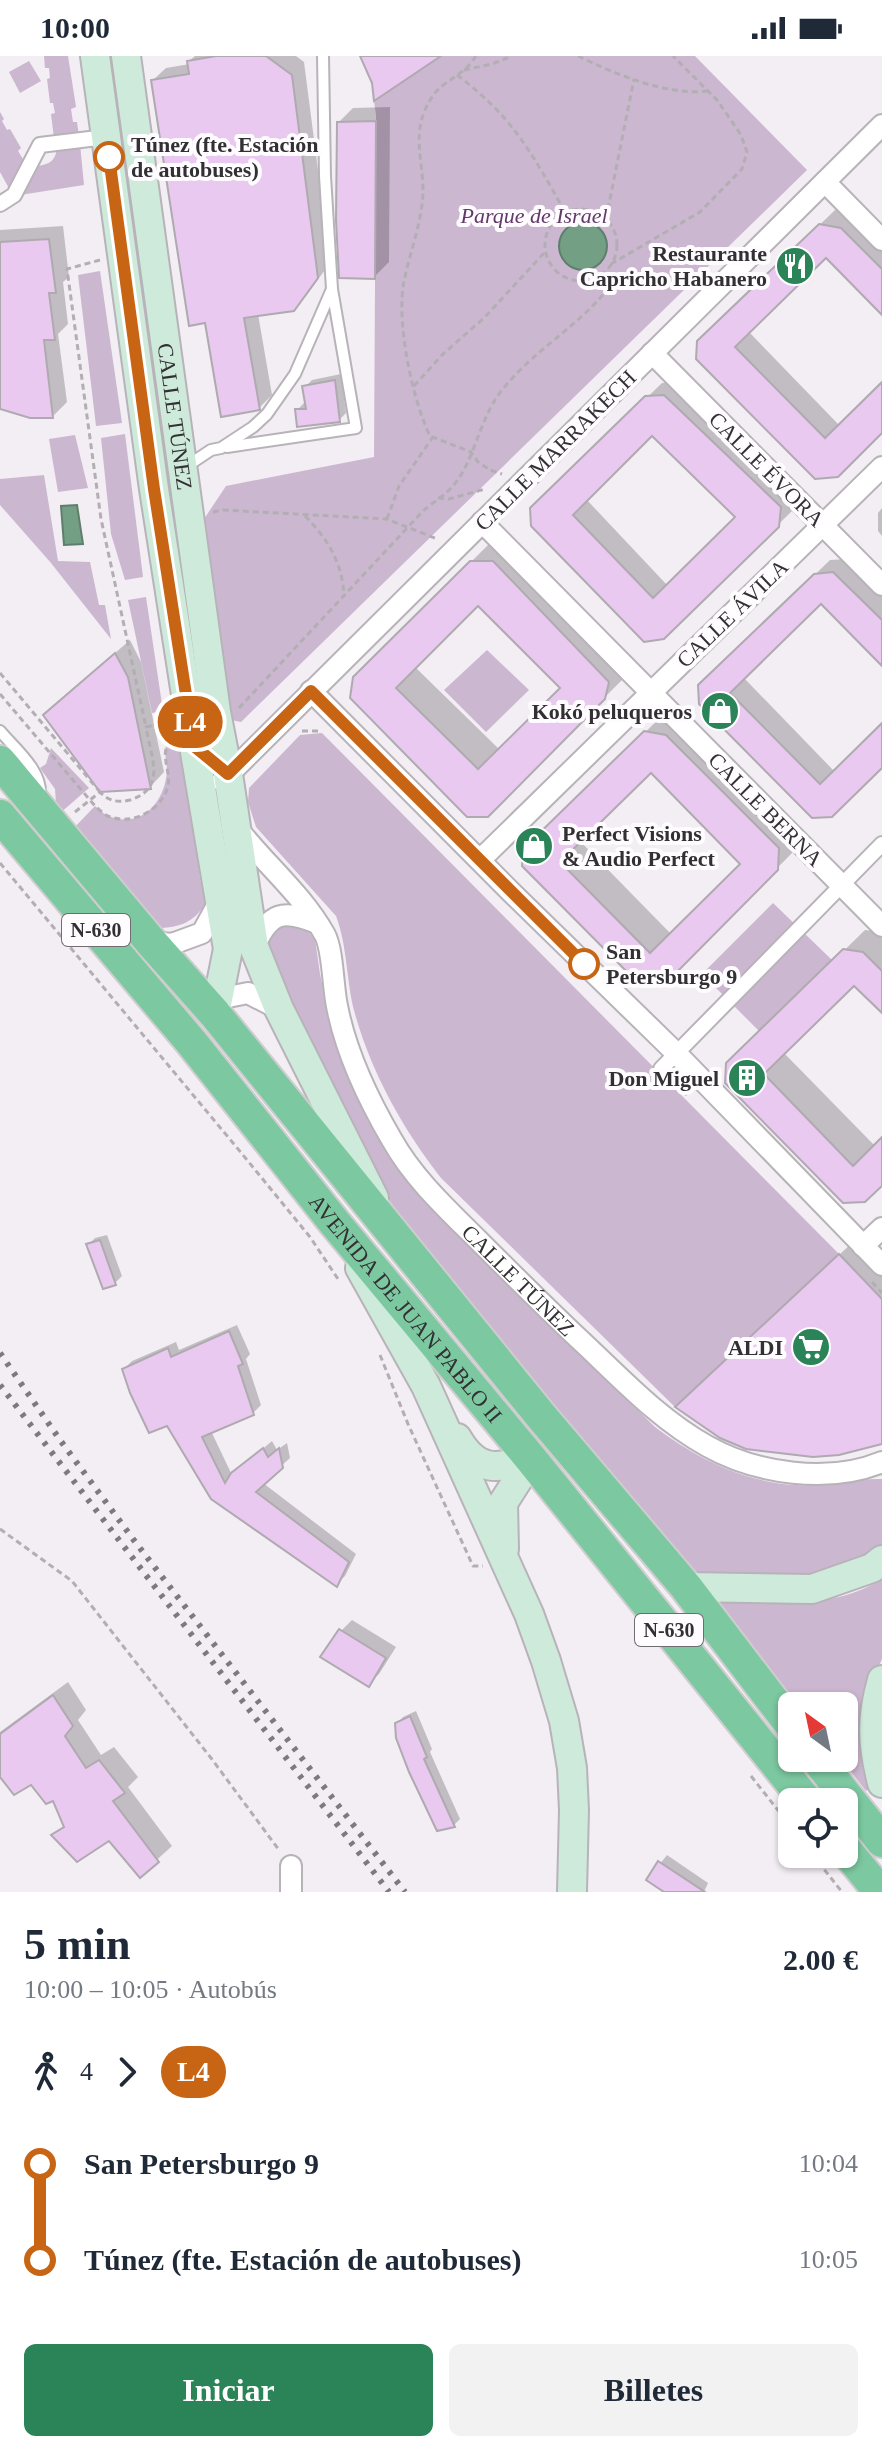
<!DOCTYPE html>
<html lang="es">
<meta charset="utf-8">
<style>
body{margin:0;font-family:Georgia,serif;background:#f2f2f3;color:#1f2937;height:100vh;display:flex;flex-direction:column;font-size:30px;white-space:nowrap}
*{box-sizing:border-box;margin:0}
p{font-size:26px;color:#747a83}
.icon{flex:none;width:44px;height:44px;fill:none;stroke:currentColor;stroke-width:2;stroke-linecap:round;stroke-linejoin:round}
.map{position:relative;height:1836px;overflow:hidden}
.sheet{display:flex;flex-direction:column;background:#fff;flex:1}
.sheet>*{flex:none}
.badge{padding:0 16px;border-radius:26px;font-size:28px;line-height:52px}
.needle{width:52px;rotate:327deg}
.tools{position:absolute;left:778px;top:1636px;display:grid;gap:16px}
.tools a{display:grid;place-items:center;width:80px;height:80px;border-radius:12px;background:#fff;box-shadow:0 2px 6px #0004;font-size:40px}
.map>.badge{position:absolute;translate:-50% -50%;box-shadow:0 0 0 4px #fff}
.legs{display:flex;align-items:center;gap:12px;height:88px;padding:0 24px;font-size:26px}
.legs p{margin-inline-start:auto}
.overview{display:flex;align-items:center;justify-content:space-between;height:136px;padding:0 24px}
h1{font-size:44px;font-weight:700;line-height:60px}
.cta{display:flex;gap:16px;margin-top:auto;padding:16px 24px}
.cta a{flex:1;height:92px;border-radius:12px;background:#2b8358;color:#fff;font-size:32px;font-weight:700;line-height:92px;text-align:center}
.cta a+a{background:#f2f2f3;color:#1f2937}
ul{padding:0 24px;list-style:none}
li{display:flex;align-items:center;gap:28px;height:96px;font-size:30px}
li i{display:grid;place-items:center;width:12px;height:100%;margin:0 10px;background:currentColor}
li i::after{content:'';width:20px;height:20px;margin:-10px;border:6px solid;border-radius:50%;background:#fff}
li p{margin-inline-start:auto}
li:first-child i{background:linear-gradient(#0000 50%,currentColor 0)}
li:last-child i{background:linear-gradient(currentColor 50%,#0000 0)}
.status{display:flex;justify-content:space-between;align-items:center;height:56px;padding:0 40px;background:#fff;direction:ltr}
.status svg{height:22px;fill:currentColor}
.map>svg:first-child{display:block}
</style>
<div class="status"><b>10:00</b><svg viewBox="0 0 49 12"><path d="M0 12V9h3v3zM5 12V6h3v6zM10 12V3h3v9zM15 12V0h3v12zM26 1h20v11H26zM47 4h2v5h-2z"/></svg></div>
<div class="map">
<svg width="882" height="1836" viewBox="0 0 882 1836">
<rect width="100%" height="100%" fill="#f3edf4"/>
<!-- green -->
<g fill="#ccb7d0">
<path d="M44 0H68L76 51 71 53 73 66H77L79 80 54 82 51 58 55 57 53 47H50L47 23 50 22 49 12H45Z"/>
<path d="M441 0H695L807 114 241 666 231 664 204 463 226 430 374 401 376 59 374 45Z"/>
<path d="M29 5 41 25 20 37 9 16Z"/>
<path d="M0 56 4 63 2 65 7 74 10 73 21 92 18 95 23 103 27 102 11 136 0 116Z"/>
<path d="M80 88 84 129 20 139 36 110C49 109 55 105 57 93Z"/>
<path d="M100 215 122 367 96 370 78 219Z"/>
<path d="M125 378 143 521 125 524 111 478 101 382Z"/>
<path d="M75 379 88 432 58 436 49 383Z"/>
<path d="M44 419 58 505 90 506 99 549H105L111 583 51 507 0 449V423Z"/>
<path d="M146 541 163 655 152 657 128 544Z"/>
<path d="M487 594 529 634 486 676 444 634Z"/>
<path d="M322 677 839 1198 675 1351 441 1122C403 1073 372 1018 355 958 346 926 348 892 336 860L256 771 248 746 249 732 300 679Z"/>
<path d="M177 680 192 764 200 822 206 847C194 866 180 872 157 872L72 774 95 750C100 754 106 760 111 761 143 772 165 745 167 715 167 706 164 699 166 689Z"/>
<path d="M51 692 89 732 59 758 56 748 55 733 40 712 46 708Z"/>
<path d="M773 847 832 904 759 975 702 918Z"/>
<path d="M287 867 303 870 315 883 320 918 340 1003 365 1057 380 1084 400 1112 446 1166 655 1371C696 1402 743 1426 796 1429 825 1431 854 1422 882 1423V1489C861 1505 832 1516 806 1521 786 1525 704 1521 686 1513L413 1182C355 1093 312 995 266 900L268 877Z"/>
<path d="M882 1523V1603L875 1619 872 1730 866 1735 840 1702H844V1650H800L714 1544C770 1546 832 1555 882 1523Z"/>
</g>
<!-- water -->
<g fill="#739f85" stroke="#607e6c" stroke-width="2">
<circle cx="583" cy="190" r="24"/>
<path d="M77 449 83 488 64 489 61 450Z"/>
</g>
<!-- shadow -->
<g fill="#0003" fill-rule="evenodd">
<path d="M195 0H296L304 6 330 207 306 240 293 253 258 258 272 339 259 352 206 264 153 24 166 12 190 8 189 5Z"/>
<path d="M390 51 389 206 374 221 339 66 353 52Z"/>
<path d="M835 154 856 158 882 184V256L826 199 748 275 840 370 882 329V375L816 421 699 286Z"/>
<path d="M63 170 69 221 63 226 68 268 58 278 67 346 53 360 0 343V174Z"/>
<path d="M341 318 346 357 339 364 297 354 304 347H307L305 331 312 324Z"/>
<path d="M679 326 795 436 793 454 663 582 532 453 662 327ZM652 377 738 461 668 530 586 443Z"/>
<path d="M882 452V480L878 475V457Z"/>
<path d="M492 485 626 620 487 759 355 622ZM478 548 562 632 500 694 415 611Z"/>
<path d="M847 503 882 536V607L821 545 743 621 835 716 882 670V709L832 759 700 630 830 504Z"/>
<path d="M130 584 141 606 164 716 150 731 60 645Z"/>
<path d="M666 656 687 659 799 771 798 791 663 927 524 810 546 772ZM651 714 743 808 671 878 579 784Z"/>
<path d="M865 874 882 876V954L854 927 783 996 875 1090 882 1083V1128L844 1145 728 1008Z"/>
<path d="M107 1179 122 1220 115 1227 88 1189 95 1182Z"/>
<path d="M854 1185 882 1214V1386L692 1337Z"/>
<path d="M237 1269 250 1298 246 1303 261 1349 253 1357 211 1375 232 1419 272 1385 277 1394 287 1387 290 1402 263 1427 356 1498 345 1520 337 1528 213 1442 168 1368 124 1313 132 1305 176 1286 179 1294Z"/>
<path d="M352 1564 396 1591 379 1618 368 1628 341 1575Z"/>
<path d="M68 1626 86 1654 78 1664 101 1699 114 1691 138 1721 128 1731 172 1790 140 1819 109 1783 54 1780 65 1769 54 1742 32 1726 0 1718V1676Z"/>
<path d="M416 1655 432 1693 430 1696 460 1763 454 1769 438 1773 397 1668 403 1661Z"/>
<path d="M667 1799 708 1827 704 1836H667L648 1823Z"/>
</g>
<!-- building -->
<g fill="#e9c9ef" stroke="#afa9b0" stroke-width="2" fill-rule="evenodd">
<path d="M216 0H266L292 19 318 222 294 255 244 262 260 354 221 361 205 267 189 270 151 24 189 18 187 5Z"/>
<path d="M360 0H441L374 45 372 27Z"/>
<path d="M376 65 375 223 339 222 336 164 337 66Z"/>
<path d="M819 168 841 172 882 213V259L826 202 735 291 825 382 882 326V377L838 421 815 423 696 303 697 285Z"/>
<path d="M49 183 56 237H49L55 284H44L53 362H30L0 353V186Z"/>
<path d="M335 324 340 366 297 371 295 353H306L302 330Z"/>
<path d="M664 339 781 451 779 471 664 583 644 586 531 470 530 452 645 340ZM652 380 735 461 653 542 573 459Z"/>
<path d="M470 505H493L609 626 605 643 488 761H467L350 642 353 621ZM478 550 560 632 478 713 396 632Z"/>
<path d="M833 516 882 564V610L821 548 730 637 820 728 882 667V712L832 761 812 762 699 648 698 629 814 518Z"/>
<path d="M115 597 128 621 151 733 100 736 43 659Z"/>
<path d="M644 675 666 679 779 792 778 814 664 929 641 930 522 810 523 793ZM651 717 740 808 650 897 560 806Z"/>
<path d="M843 893 863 896 882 915V957L854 930 764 1018 853 1110 882 1081V1130L865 1146 843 1147 725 1027 726 1007Z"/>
<path d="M100 1184 116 1229 103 1233 86 1188Z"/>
<path d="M839 1198 882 1243V1388L839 1399 813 1401 746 1393 720 1382 675 1351Z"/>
<path d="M229 1275 243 1308 238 1310 254 1359 202 1381 225 1427 231 1417 263 1392 268 1401 279 1392 283 1412 256 1436 349 1506 337 1531 211 1443 167 1370 149 1377 130 1337 122 1313 168 1292 171 1301Z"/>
<path d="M339 1573 386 1602 369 1631 320 1601Z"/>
<path d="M53 1639 73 1670 65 1680 86 1712 99 1704 125 1737 113 1745 159 1806 140 1822 109 1785 77 1806 51 1779 64 1771 53 1745 46 1748 31 1729 14 1739 0 1721V1678Z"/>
<path d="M410 1660 427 1701 424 1703 455 1771 437 1775 409 1716 396 1682 395 1667Z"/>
<path d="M658 1805 705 1836H664L646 1824Z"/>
</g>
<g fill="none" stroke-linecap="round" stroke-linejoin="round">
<defs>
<g id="service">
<path d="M227 391 356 372 332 233"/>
<path d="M187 410 211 394 221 392 253 371 267 358 295 318 332 233 325 120 323 0"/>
<path d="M0 675C16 694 43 715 40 741"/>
</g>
<g id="pedestrian">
<path d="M0 148 14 139 40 89 106 81"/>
<path d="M661 1013 882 788"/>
</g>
<g id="minor">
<path d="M825 126 882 184"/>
<path d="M652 297 882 529"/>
<path d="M482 466 882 870"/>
<path d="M311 635 512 837 676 997 882 1209"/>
<path d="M222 725 882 69"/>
<path id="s1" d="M237 772C266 809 302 838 325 879 333 894 333 932 337 950 346 997 368 1043 392 1084 414 1123 447 1153 478 1184 511 1217 544 1250 578 1282 619 1320 658 1363 707 1390 757 1418 829 1428 882 1406"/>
<path d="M480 804 882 411"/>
<path d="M151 886 172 888 202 877 219 846"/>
<path d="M254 891C270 856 282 853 317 867"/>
<path d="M218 943 248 937 279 953"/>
<path d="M863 1190 882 1172"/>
<path d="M291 1836V1810"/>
</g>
<g id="secondary">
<path d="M95 0 154 433 194 690 228 893 215 958"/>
<path id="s2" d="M126 0 216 656 228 718 254 891 279 953 374 1142"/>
<path d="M360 1212 426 1330 529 1558 546 1605 564 1665 572 1712 574 1754 572 1836"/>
<path d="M457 1382C477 1417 497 1413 531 1403"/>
<path d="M504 1493 503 1447 531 1403"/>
<path d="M686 1531 812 1533 872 1512 882 1504"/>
<path d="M882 1624C871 1663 872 1687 882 1727"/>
</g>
<g id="trunk">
<path d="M0 706 151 886 215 958 541 1360 686 1531 792 1670"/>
<path id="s3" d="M0 760 192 987 334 1166 531 1403 807 1746"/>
<path d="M816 1702 882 1785"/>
<path d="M844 1792 880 1836"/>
</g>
</defs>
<!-- service casing -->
<use href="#service" stroke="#b8b3b9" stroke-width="14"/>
<!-- pedestrian casing -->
<use href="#pedestrian" stroke="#b8b3b9" stroke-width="18"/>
<!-- minor casing -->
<use href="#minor" stroke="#b8b3b9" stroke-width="24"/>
<!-- secondary casing -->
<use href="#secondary" stroke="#b8b3b9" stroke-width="32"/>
<!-- trunk casing -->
<use href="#trunk" stroke="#cecdce" stroke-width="36"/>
<!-- path -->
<g stroke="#b3aeb4" stroke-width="3" stroke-dasharray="6 4" stroke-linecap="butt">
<path d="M476 0C473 4 469 10 464 14 454 23 439 29 432 41 410 74 423 101 423 136 422 166 410 196 404 225 396 267 412 342 430 380L471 396 478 406 490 414 502 418"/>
<path d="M578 0C615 18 667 40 708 35"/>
<path d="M464 14 492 8 512 0"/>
<path d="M457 19C512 60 532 97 565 156"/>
<circle cx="581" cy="189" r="36"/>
<path d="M606 163 634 23"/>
<path d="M100 204 67 213 101 463 146 671"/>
<path d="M611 208 700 156 742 113 747 96 741 79 717 44 673 0"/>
<path d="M414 330 443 298 484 262 545 196"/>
<path d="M438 442 449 443 485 433"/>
<path d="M213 456 223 454 387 463 437 483"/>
<path d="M305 460C328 483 343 508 344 541"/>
<path d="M387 463 399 430 433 381"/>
<path d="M0 617 100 736"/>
<path d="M0 638 95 750C100 754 105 760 111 761 133 769 162 754 168 730 171 715 160 700 169 686"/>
<path d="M239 652 423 455C432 447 444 440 452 431 474 407 478 367 499 338 528 299 570 276 602 240L599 220"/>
<path d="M302 675H322"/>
<path d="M75 756 100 736C108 745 118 747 130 744 167 732 151 702 146 671L166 667"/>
<path d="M0 807 243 1099 310 1181 338 1223"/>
<path d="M672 1024 687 1039"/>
<path d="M872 1226 882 1237"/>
<path d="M380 1299 408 1368 473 1510H483"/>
<path d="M0 1473 72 1525 211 1702 279 1794"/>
<path d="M751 1720 792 1772"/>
<path d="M812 1798 842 1836"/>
</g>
<!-- service -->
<use href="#service" stroke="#fff" stroke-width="10"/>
<!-- pedestrian -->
<use href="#pedestrian" stroke="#fff" stroke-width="14"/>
<!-- minor -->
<use href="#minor" stroke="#fff" stroke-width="20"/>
<!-- secondary -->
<use href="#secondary" stroke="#ceeadb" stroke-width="28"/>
<!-- trunk -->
<use href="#trunk" stroke="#7cc8a0" stroke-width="32"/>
<!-- rail -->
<g stroke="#7d7a7e" stroke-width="6" stroke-dasharray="4 8" stroke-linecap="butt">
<path d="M0 1297 60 1384 136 1487 405 1836"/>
<path d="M0 1329 389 1836"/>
</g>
</g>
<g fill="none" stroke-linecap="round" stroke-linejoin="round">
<defs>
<path id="line-1" d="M109 101 154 433 194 690 228 718 311 635 584 908"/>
</defs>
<!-- line-1 casing -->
<use href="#line-1" stroke="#fff" stroke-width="18"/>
<!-- line-1 -->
<use href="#line-1" stroke="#c86514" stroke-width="12"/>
</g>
<!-- icons -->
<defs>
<symbol id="restaurant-disc" viewBox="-11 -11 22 22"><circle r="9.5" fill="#2b8358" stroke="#fefcff"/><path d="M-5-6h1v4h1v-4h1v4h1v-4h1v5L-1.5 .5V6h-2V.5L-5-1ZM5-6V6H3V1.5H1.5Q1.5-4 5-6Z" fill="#fff"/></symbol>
<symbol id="shop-disc" viewBox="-11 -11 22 22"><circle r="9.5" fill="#2b8358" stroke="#fefcff"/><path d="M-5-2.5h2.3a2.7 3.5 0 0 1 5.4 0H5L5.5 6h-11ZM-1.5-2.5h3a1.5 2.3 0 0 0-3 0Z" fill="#fff"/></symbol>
<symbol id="building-disc" viewBox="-11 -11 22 22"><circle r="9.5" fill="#2b8358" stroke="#fefcff"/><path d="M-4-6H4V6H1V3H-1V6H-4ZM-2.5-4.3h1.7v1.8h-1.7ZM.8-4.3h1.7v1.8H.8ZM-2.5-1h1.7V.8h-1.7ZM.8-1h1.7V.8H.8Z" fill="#fff"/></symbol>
<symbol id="supermarket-disc" viewBox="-11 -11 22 22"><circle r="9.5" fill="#2b8358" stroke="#fefcff"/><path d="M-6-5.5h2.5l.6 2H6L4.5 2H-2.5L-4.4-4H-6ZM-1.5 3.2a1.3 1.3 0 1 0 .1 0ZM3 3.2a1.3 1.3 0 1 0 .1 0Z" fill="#fff"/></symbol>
</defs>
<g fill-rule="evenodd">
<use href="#restaurant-disc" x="773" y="188" width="44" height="44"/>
<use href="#shop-disc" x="698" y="633" width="44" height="44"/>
<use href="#shop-disc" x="512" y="768" width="44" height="44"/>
<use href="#building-disc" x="725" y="1000" width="44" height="44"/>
<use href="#supermarket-disc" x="789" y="1269" width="44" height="44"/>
</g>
<!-- markers -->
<g fill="#fff" stroke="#c86514" stroke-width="4">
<circle cx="109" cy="101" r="14"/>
<circle cx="584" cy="908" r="14"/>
</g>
<g text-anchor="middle" stroke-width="8" stroke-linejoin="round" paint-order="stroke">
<!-- shield labels -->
<g fill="#fefcff" stroke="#6f6d70" stroke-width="2">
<rect x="62" y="858" width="68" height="32" rx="6"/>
<rect x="635" y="1558" width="68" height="32" rx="6"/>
</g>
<g font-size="20" font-weight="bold" fill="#323033">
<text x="96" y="881">N-630</text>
<text x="669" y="1581">N-630</text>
</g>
<!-- stop labels -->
<g font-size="22" font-weight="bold" fill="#323033" stroke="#fefcff" text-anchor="start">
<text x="131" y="96">Túnez (fte. Estación<tspan x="131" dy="25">de autobuses)</tspan></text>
<text x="606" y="903">San<tspan x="606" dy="25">Petersburgo 9</tspan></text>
</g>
<!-- park labels -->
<g font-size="22" font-style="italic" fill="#623969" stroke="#fefcff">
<text x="534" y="167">Parque de Israel</text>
</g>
<!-- poi labels -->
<g font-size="22" font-weight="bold" fill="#323033" stroke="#fefcff" text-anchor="end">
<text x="767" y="205">Restaurante<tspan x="767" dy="25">Capricho Habanero</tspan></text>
<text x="692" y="663">Kokó peluqueros</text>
<text x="562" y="785" text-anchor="start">Perfect Visions<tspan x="562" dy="25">&amp; Audio Perfect</tspan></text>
<text x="719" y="1030">Don Miguel</text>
<text x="783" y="1299">ALDI</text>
</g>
<!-- street labels -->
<g font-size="22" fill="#323033" stroke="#fefcff">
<text dy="8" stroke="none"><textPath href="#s2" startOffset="364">CALLE TÚNEZ</textPath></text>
<text transform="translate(555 394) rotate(-45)" y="8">CALLE MARRAKECH</text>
<text transform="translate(767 413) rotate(45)" y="8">CALLE ÉVORA</text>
<text transform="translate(732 557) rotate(-44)" y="8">CALLE ÁVILA</text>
<text transform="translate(766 753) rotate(45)" y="8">CALLE BERNA</text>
<text dy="8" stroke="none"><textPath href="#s1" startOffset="546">CALLE TÚNEZ</textPath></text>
<text dy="8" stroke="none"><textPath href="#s3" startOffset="638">AVENIDA DE JUAN PABLO II</textPath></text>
</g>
</g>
</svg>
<div class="tools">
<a><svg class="needle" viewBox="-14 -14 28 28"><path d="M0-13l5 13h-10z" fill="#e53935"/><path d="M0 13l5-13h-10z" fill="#747a83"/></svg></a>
<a><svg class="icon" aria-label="locate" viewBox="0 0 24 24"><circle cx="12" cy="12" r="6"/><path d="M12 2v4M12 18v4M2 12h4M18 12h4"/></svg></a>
</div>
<b class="badge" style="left:190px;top:666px;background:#c86514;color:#fff">L4</b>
</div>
<section class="sheet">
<div class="overview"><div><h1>5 min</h1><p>10:00 – 10:05 · Autobús</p></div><b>2.00 €</b></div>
<div class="legs"><svg class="icon" aria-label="walk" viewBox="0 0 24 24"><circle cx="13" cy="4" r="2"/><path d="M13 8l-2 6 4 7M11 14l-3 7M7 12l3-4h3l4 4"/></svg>4<svg class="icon" aria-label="forward" viewBox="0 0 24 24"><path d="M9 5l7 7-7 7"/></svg><b class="badge" style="background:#c86514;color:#fff">L4</b></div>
<ul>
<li><i style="color:#c86514"></i><b>San Petersburgo 9</b><p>10:04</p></li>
<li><i style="color:#c86514"></i><b>Túnez (fte. Estación de autobuses)</b><p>10:05</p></li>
</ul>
<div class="cta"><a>Iniciar</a><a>Billetes</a></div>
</section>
